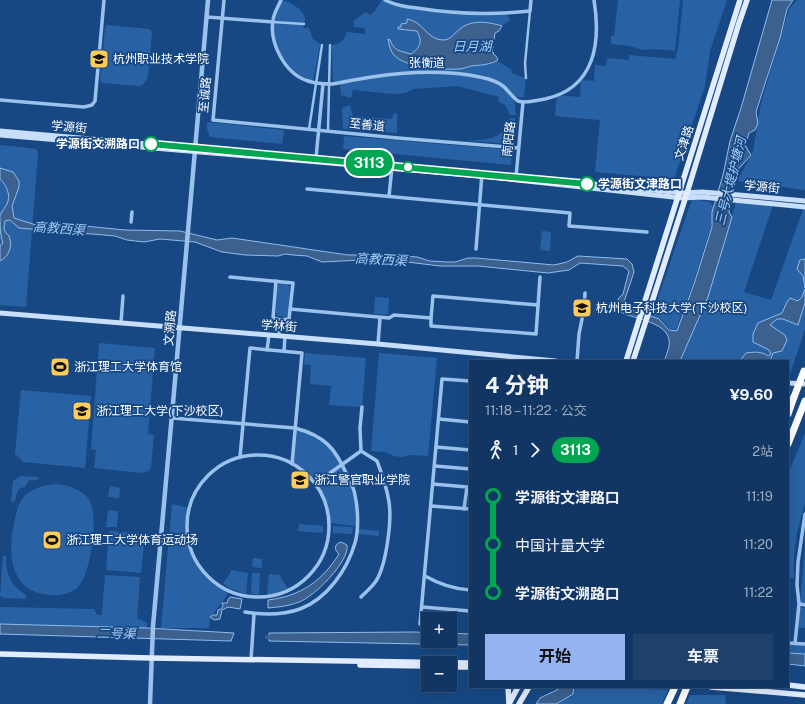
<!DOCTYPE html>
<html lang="zh">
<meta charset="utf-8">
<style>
body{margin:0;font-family:"Public Sans","Noto Sans SC",sans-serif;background:#1e416c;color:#f1f3f6;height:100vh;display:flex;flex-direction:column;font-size:15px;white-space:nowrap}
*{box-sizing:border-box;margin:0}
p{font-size:13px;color:#9cabbe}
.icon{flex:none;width:22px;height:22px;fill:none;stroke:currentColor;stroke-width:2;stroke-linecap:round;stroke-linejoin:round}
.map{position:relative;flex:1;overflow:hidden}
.drawer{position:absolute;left:469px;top:360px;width:320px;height:328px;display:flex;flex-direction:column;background:#113663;border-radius:0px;box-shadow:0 4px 16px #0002,0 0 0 1px #305078}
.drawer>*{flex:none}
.badge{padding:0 8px;border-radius:13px;font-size:14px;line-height:26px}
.fabs{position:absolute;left:421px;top:612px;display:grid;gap:8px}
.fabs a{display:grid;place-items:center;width:36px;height:36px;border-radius:0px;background:#113663;box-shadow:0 4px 16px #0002,0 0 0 1px #305078;font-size:20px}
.map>.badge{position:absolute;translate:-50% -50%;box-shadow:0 0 0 2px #fff}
.legs{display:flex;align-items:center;gap:6px;height:44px;padding:0 16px;font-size:13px}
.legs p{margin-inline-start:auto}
.overview{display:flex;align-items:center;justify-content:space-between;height:68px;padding:0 16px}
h1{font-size:22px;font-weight:700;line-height:30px}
.primary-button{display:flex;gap:8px;margin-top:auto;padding:8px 16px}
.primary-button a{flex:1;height:46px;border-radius:0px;background:#95b2f1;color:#111;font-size:16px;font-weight:700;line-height:46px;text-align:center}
.primary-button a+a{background:#1e416c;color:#f1f3f6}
ul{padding:0 16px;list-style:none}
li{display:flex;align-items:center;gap:14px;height:48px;font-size:15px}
li i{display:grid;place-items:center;width:6px;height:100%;margin:0 5px;background:currentColor}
li i::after{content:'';width:10px;height:10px;margin:-5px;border:3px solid;border-radius:50%;background:#113663}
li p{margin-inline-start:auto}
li:first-child i{background:linear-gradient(#0000 50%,currentColor 0)}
li:last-child i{background:linear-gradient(currentColor 50%,#0000 0)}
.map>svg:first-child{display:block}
</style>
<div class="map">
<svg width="805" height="704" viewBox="0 0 805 704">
<rect width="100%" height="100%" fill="#174884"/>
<!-- green -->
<g fill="#2962a4">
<path d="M281 0C289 1 303 9 305 18 305 20 304 25 303 28H309L313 39 320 44 313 82 296 74 278 53 273 37V22Z"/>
<path d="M382 0 429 10 506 13 510 20 502 26 489 32 487 55 512 70 511 73 526 78 524 97 514 98 516 115H510L506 106 498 101 499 97 457 86 413 89 405 93 393 94 353 90 351 98 341 95 340 83 333 84 332 45C341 44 344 40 347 32L365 34V28L354 27 353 22 357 18 366 12 370 15 374 12Z"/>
<path d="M618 0H680L675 51 654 49 642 50 630 46 611 44V36H614Z"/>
<path d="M683 0H727L710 51 705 86 674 179 595 172 600 120 555 116 557 95 580 97 581 80 594 81 595 65 606 66 607 58 629 60V55L675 59 678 49Z"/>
<path d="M797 0H805V190L737 181 753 152 761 103 789 9Z"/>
<path d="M107 25 149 29 152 32 148 77 143 85 139 86 102 83 100 80 105 28Z"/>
<path d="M350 105 353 116 392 119 394 113 397 114V133L343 129 342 108Z"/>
<path d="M510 118H515L513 144 466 141C486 139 503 141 510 118Z"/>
<path d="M207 122 284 130 282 144 210 137 207 129Z"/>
<path d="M344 136 512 150 511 165 343 149Z"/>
<path d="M0 145 36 149 38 153 26 307 0 305Z"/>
<path d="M692 199 710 202 713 207 711 227 694 281 676 330 670 329 661 319 652 316Z"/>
<path d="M737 199 774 202 744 292 771 300 805 204V329L788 381V361H680L708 297Z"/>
<path d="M542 231 551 232 550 251 540 250Z"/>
<path d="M280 283 287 284 290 287 288 314 286 317 277 316 276 313 277 286Z"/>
<path d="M375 297 389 298 388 315 374 314Z"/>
<path d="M99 343 155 348 148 434 154 435 151 467 149 471 141 473 94 468 96 450 91 449Z"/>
<path d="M305 353 366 358 362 407 329 405 331 386 310 384 311 365 304 364Z"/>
<path d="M379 353 437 358 428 456 412 455 402 457 394 456 385 452 371 451Z"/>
<path d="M21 390 91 396 85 468 23 462 18 456 15 454Z"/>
<path d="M295 428 310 432 335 452 355 494 357 526 330 523C331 499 313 475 292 464Z"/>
<path d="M805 433V503L797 533 794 557V578H788V474Z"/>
<path d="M20 476 38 477V480H29L25 487 20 488 17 492 15 501 11 503 13 481Z"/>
<path d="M56 484C68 485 80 489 88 498 100 514 91 571 79 586 73 593 60 596 51 595 11 594 7 555 14 524 16 515 17 505 23 498 31 488 44 485 56 484Z"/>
<path d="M110 486 120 488 119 498 108 497Z"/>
<path d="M172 504 189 508C184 550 193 569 229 591L222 603 210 617 209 628H161Z"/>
<path d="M108 510 118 511 117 527H106Z"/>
<path d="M299 524 323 526V533L298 531Z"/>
<path d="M333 526 353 527 352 534 333 533Z"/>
<path d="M359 529 379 531V536L359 534Z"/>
<path d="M109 531 145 534 141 573 106 570Z"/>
<path d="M805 546V605L800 604Z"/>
<path d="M3 556H6C6 574 10 585 26 595V599L4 598 0 596Z"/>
<path d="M253 558 262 559V568L252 567Z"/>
<path d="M231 570 248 573 246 594 231 589 223 583 230 574Z"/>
<path d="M252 573H260L259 595 251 594Z"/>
<path d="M269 574 281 575V578L288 589 275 594 267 595Z"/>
<path d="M105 575 140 577 137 618 147 623V628L0 624V607L94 609 97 615H102Z"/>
<path d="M799 608H805V628L798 627Z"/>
<path d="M788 643 805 645V654L788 653Z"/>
<path d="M566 687H606L668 690 662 704H541Z"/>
<path d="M690 695H725L726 704H686Z"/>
</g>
<!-- water -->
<g fill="#3c618e" stroke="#8dbcf0">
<path d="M772 0H793L787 9 780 38 762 93 756 112 758 123 755 130 749 133 745 145 751 155 735 173 729 212 732 217 708 297 680 361H664C666 356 668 351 669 346 673 321 633 320 619 311L618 299 623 294 629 271 623 266 580 263 569 270 548 273 478 266H440L382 259 322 262 307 256 293 255 285 254 278 256 245 255 222 252 195 242 160 239 144 242 127 240 115 236 104 235 19 228 10 220 5 221C5 223 4 226 4 228 4 231 7 234 9 236 13 247 9 256 0 261V246L3 243C0 235 0 224 0 215 2 211 5 208 7 204 11 195 7 186 0 179V168L13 172 19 181V187L12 206 14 218 36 225 78 224 85 226 125 230 180 231 217 240 232 238 348 255H388L417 257 430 261 447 262H455L468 258H476L554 265 567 262 578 256 627 259 632 264 634 272 624 302 627 308 659 319 669 330 677 331 695 281 712 227V212L723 175 730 141 741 108Z"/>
<path d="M407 19C423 21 427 40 443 40 451 40 454 33 460 29 472 19 489 22 502 26L499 31 495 33 494 40 491 42 493 47 492 52 494 53 493 54 496 56 498 60C490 65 480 65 471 66 467 67 463 69 459 69 442 70 404 68 393 54 390 50 389 44 388 39L390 40C394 51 400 51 411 54 420 48 423 42 417 31L398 29V27H401V24L407 23Z"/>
<path d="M805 259V288L803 276 797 269 800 260Z"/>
<path d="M805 289V303L798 325 783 319H777L770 325 785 335 787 340 782 351 773 353 770 361H740L746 353C754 352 761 351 768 356L771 354 769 350 753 342V334L758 323 782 313 787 302 790 298 798 301 802 297Z"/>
<path d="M341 542 347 545C350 561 314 597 299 602 289 606 279 607 268 608V600C301 596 322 581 339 554 334 550 334 544 341 542Z"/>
<path d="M230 597 242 599 240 609 228 607 222 610 220 619 214 620 210 617 213 615H217L218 610 221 609 223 606 222 603H227L228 600Z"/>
<path d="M0 624 147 628 234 633 231 641 0 634Z"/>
<path d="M416 632 428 633V641H450V633L470 634V645L269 641V633Z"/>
<path d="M788 653 805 654V666L788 664Z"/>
<path d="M563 687H574L573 694 556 704H536L540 698Z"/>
</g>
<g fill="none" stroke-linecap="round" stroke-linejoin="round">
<!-- canal -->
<path stroke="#3c618e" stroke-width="4" d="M267 637H269"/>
<!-- pedestrian -->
<g stroke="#9bc1ed" stroke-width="2.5">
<path d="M273 22 304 24"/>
<path d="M526 78 525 63 530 11"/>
<path d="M309 129 322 45"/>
<path d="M328 131 330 45"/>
</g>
<!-- minor -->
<g stroke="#9bc1ed" stroke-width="3.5">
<path d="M224 0 213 120 398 138 518 148"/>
<path d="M281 0C278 7 274 13 273 20 269 43 285 74 308 81 316 84 324 84 333 84 377 75 424 68 469 75 480 77 494 79 503 86 508 90 513 98 518 101 526 104 537 100 545 99 595 88 601 43 594 0"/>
<path d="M385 0C394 5 407 7 417 8 454 14 493 15 530 11L531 0"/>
<path d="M207 17 273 22"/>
<path d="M0 100 84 107 92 105 95 101 104 0"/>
<path d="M316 158 323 84"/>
<path d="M516 177 523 102"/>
<path d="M307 189 570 213 569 226 647 232"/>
<path d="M389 196 392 167"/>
<path d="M131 222 132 212"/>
<path d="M476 249 482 174"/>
<path d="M230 277 293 283 289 319 280 320"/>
<path d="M276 281 273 318 280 320 279 336"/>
<path d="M290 309 389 318 394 315 431 318V326L536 334 540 277"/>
<path d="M431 318 433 296 538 305"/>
<path d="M121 323 123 296"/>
<path d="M378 344 380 318"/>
<path d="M267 350 269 335"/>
<path d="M284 351 285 337"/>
<path d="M577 361 579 334 584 309 585 293"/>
<path d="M172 418 295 428C325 436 335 448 347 475 350 481 354 488 355 495 358 509 359 529 355 543 347 570 327 599 300 609 283 615 263 615 245 612"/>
<path d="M439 419 470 422"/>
<path d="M436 447 470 450"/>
<circle cx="258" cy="526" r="71"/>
<path d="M240 457 250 348 302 353 292 464"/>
<path d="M435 466 470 469"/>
<path d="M316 483 361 451"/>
<path d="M433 484 467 487 464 509"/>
<path d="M431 506 470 509"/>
<path d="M470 562V565"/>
<path d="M425 576C439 584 453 589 470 590"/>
<path d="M361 597C366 592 372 587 376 581 386 566 392 521 389 502 387 488 382 474 377 461L361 451 360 428 362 407"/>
<path d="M800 604 805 605"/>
<path d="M422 607 470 611"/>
<path d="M420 624 442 379 470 381"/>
<path d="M788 643 805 644"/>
<path d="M795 643 799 604 797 585 798 562 805 514"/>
<path d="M251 660 254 614"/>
</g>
<!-- tertiary -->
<path stroke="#9bc1ed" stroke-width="4.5" d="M150 704 153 626 174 392 208 0"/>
<!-- secondary -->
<g stroke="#c8def9" stroke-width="5">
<path d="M0 131 397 166"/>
<path d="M0 135 482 176 682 198 702 197 805 207"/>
<path d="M593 184 683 193 702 192 739 195 805 201"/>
<path d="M0 313 378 344 556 361"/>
<path d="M788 383 805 384"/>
</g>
<!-- primary -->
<g stroke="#e1edff" stroke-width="5.5">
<path d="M626 361 740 0"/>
<path d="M633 361 687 193 739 23 747 0"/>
<path d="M0 654 151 658 470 663"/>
<path d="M360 665 428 666"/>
<path d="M450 667H470"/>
<path d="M788 685 805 687"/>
<path d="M508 687 509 703"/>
<path d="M711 687 805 695"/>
<path d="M509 704 518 687"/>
<path d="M519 704 529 687"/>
</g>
<!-- motorway -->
<g stroke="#fff" stroke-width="7">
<path d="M788 414 794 397"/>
<path d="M788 444 805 401"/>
<path d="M667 704 675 687"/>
<path d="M680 704 687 687"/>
</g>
<!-- motorway-bridge -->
<path stroke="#fff" stroke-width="7" d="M794 397 804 371"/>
</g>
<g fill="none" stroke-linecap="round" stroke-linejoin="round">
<defs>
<path id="line-1" d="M151 144 587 184"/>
</defs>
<!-- line-1 casing -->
<use href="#line-1" stroke="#fff" stroke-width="9"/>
<!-- line-1 -->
<use href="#line-1" stroke="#00a651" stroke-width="6"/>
</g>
<!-- icons -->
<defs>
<symbol id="university-square" viewBox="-11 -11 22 22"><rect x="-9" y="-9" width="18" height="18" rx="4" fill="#ffcc57" stroke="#174884"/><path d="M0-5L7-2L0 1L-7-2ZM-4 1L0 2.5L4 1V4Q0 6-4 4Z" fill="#111"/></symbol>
<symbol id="stadium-square" viewBox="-11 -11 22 22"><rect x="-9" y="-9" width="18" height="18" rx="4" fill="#ffcc57" stroke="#174884"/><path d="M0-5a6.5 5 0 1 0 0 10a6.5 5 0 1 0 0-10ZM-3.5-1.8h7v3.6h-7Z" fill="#111"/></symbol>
</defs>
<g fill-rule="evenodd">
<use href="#university-square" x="88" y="48" width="22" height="22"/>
<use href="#university-square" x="571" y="297" width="22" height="22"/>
<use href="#stadium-square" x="49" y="356" width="22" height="22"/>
<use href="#university-square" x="71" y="400" width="22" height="22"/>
<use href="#university-square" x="289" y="469" width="22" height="22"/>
<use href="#stadium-square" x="41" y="529" width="22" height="22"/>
</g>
<!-- markers -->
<g fill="#fff" stroke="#00a651" stroke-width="2">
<circle cx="151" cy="144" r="7"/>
<circle cx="408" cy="167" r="5"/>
<circle cx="587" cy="184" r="7"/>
</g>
<g text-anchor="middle" stroke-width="3.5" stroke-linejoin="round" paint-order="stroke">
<!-- poi labels -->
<g font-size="12" fill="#fff" stroke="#174884" text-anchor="start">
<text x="113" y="63">杭州职业技术学院</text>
<text x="596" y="312">杭州电子科技大学(下沙校区)</text>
<text x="74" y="371">浙江理工大学体育馆</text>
<text x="96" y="415">浙江理工大学(下沙校区)</text>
<text x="314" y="484">浙江警官职业学院</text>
<text x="66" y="544">浙江理工大学体育运动场</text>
</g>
<!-- street labels -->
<g font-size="12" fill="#fff" stroke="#174884">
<text x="427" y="67">张衡道</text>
<text transform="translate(205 95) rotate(-85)" y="4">至诚路</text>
<text transform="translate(367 125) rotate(6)" y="4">至善道</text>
<text transform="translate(69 127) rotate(5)" y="4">学源街</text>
<text transform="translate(509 139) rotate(-84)" y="4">南阳路</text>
<text transform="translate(684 143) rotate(-72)" y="4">文津路</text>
<text transform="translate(762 187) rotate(6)" y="4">学源街</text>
<text transform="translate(279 326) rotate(4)" y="4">学林街</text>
<text transform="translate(170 328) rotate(-85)" y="4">文溯路</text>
</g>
<!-- stop labels -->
<g font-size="12" font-weight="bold" fill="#fff" stroke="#174884" text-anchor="end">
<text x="140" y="148">学源街文溯路口</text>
<text x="598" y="188" text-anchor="start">学源街文津路口</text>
</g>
<!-- water labels -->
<g font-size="13" font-style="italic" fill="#a6cbf5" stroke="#174884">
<text x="472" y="51">日月湖</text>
<text transform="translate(730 181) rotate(-76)" y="5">三号大堤护塘河</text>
<text transform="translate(59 228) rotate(4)" y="5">高教西渠</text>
<text transform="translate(381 259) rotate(3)" y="5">高教西渠</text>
<text transform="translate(116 633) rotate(1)" y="5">二号渠</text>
</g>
</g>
</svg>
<div class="fabs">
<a>+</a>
<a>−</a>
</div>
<b class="badge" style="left:369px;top:163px;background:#00a651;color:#fff">3113</b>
<section class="drawer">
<div class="overview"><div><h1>4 分钟</h1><p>11:18 – 11:22 · 公交</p></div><b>¥9.60</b></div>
<div class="legs"><svg class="icon" aria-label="walk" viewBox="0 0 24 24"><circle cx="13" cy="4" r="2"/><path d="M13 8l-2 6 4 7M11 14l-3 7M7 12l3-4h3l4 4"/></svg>1<svg class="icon" aria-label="forward" viewBox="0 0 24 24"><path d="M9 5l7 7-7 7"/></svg><b class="badge" style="background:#00a651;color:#fff">3113</b><p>2站</p></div>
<ul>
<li><i style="color:#00a651"></i><b>学源街文津路口</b><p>11:19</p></li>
<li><i style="color:#00a651"></i><span>中国计量大学</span><p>11:20</p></li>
<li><i style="color:#00a651"></i><b>学源街文溯路口</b><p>11:22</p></li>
</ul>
<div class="primary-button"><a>开始</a><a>车票</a></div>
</section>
</div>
